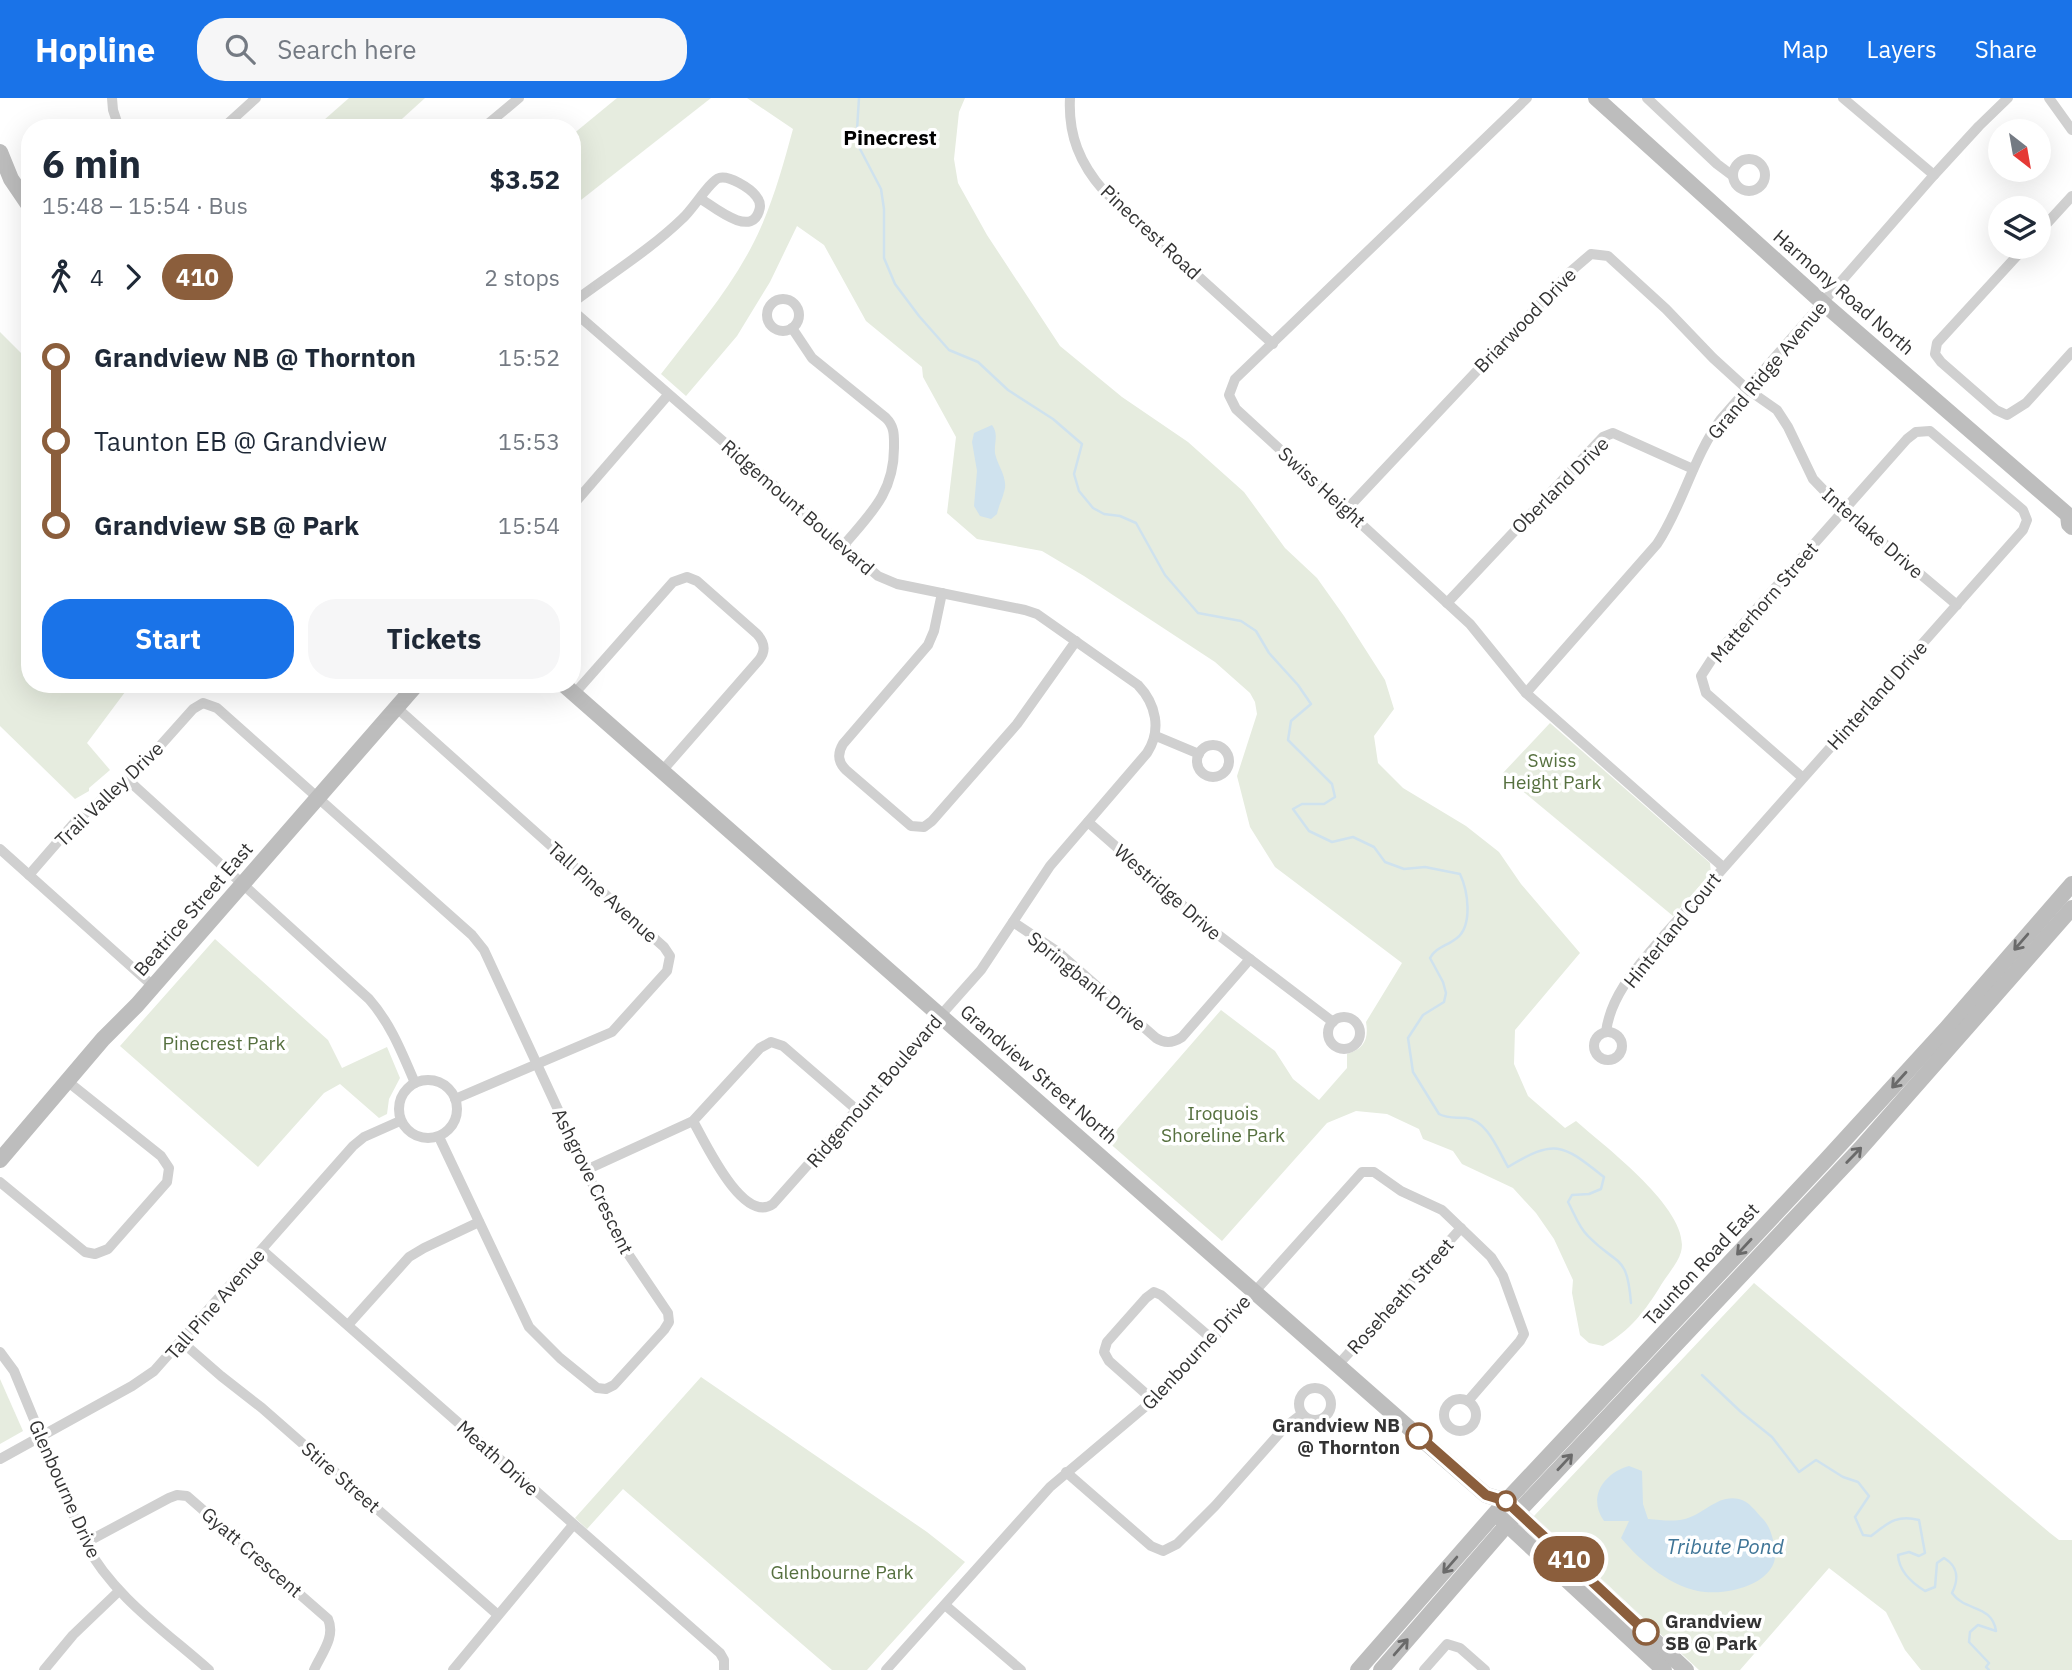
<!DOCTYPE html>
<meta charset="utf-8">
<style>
body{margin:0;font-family:"IBM Plex Sans",sans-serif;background:#f6f6f7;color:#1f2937;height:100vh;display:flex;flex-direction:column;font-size:26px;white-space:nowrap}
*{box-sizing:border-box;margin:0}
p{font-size:23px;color:#747a83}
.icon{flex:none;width:38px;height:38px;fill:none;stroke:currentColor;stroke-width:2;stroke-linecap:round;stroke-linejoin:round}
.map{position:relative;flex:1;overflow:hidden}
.panel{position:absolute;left:21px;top:21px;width:560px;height:574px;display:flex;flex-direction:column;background:#fff;border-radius:28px;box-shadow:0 7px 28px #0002}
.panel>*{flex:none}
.badge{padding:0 14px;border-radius:23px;font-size:24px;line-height:46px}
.needle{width:46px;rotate:149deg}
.tools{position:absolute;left:1988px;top:21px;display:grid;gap:14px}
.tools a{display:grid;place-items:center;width:63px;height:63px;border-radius:50%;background:#fff;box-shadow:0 7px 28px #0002;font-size:35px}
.map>.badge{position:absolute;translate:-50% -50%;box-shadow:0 0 0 4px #fff}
.legs{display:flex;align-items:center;gap:10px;height:77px;padding:0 21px;font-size:23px}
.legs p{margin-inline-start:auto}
.head{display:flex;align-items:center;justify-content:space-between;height:119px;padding:0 21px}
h1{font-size:38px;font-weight:700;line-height:52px}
.primary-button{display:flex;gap:14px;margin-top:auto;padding:14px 21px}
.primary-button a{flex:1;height:80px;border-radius:28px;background:#1a73e8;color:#fff;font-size:28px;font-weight:700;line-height:80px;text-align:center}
.primary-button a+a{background:#f6f6f7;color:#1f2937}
ul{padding:0 21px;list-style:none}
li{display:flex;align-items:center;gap:24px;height:84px;font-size:26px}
li i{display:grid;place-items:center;width:10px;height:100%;margin:0 9px;background:currentColor}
li i::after{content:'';width:18px;height:18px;margin:-9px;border:5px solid;border-radius:50%;background:#fff}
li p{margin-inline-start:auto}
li:first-child i{background:linear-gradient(#0000 50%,currentColor 0)}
li:last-child i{background:linear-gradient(currentColor 50%,#0000 0)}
header{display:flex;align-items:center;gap:42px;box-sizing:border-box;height:98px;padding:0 35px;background:#1a73e8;color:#fff}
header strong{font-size:33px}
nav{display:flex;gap:38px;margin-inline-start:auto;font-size:24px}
.search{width:490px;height:63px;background:#f6f6f7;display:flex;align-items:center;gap:18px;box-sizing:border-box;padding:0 24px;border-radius:28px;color:#747a83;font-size:26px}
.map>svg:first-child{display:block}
</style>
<header>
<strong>Hopline</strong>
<div class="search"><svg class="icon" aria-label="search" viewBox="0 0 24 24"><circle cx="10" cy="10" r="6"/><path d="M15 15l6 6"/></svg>Search here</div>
<nav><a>Map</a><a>Layers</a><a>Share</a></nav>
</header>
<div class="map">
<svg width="2072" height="1572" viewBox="0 0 2072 1572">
<rect width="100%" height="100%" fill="#fff"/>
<!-- green -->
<g fill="#e6ecdf">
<path d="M349 0H425L392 30H315Z"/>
<path d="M617 0H711L572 109V37Z"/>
<path d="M747 0H965L959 14 954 61 958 85 987 137 1060 248 1122 299 1188 344 1244 394 1285 450 1317 480 1344 518 1385 582 1394 611 1374 638 1378 665 1403 690 1466 728 1499 754 1521 786 1580 855 1515 932 1514 966 1528 998 1565 1030 1576 1023C1604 1048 1692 1113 1681 1154 1678 1165 1667 1177 1661 1187 1646 1212 1629 1234 1603 1248L1589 1245 1580 1237 1572 1195 1573 1182 1554 1141 1536 1115 1513 1090 1462 1066 1453 1053 1423 1041 1419 1031 1387 1016 1356 1013 1327 1025 1222 1143 1107 1043 1221 912 1275 953 1293 981 1319 1002 1347 970V956C1364 951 1369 941 1366 924L1402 865 1275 769 1250 729 1237 678 1257 616 1255 604 1250 595 1215 564 1084 478 1042 453 977 441 947 415 956 339 923 279 922 269 866 223 824 147 797 128 770 184 737 238 686 298 661 276C697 229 737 184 761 129 775 97 784 64 793 31Z"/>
<path d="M0 234 30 264V586H131L87 645 110 672 89 690V693L75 701 0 628Z"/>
<path d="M1550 625 1710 765 1711 775 1673 818 1502 676Z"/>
<path d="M215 841 328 942 342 970 387 949 400 980 389 1001 387 1016 379 1020 340 986 324 995 258 1069 120 948Z"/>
<path d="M1754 1185 2050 1435 2059 1442H2072V1572H1921L1905 1552 1886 1514 1829 1470 1740 1572H1699L1534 1418Z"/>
<path d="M701 1279 927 1434 965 1464 867 1572H832L623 1391 587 1431 575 1420Z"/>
<path d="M0 1281 23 1333 0 1346Z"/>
</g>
<!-- water -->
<g fill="#cfe2ee">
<path d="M992 327C999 337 994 343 995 355 997 367 1009 381 1004 394 1002 402 999 407 997 416L991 421 980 418 974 408 977 373 972 344 974 335Z"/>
<path d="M1629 1368 1642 1373 1643 1406 1648 1421C1661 1422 1673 1424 1685 1421 1704 1416 1718 1396 1739 1401 1749 1403 1756 1414 1763 1421 1770 1429 1771 1435 1774 1445 1785 1482 1735 1497 1705 1494 1673 1491 1641 1464 1621 1440L1629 1423H1604C1587 1399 1604 1375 1629 1368Z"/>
</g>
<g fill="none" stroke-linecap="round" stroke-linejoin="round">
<!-- stream -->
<g stroke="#cfe2ee" stroke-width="2.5">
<path d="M859 0 857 32 859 49 881 91 884 111V160L895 186 919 218 949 252 978 264 1008 292 1053 321 1082 346 1074 376 1079 393 1093 410 1104 416 1120 418 1136 425 1165 477 1198 515 1241 523 1256 533 1269 555 1298 587 1311 606 1291 623 1288 642 1332 686 1335 699 1324 706H1302L1293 711 1309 733 1332 744 1353 739 1374 749 1385 764 1404 771 1425 769 1460 776C1468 793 1473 827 1457 840 1447 848 1436 849 1430 860L1443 884 1446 895 1444 904 1423 917 1408 940 1413 974 1439 1016C1448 1021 1456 1019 1466 1020 1487 1022 1498 1052 1508 1069 1556 1040 1562 1046 1604 1079L1601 1091 1589 1096 1572 1097 1568 1104C1574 1115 1579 1130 1588 1138 1618 1169 1627 1155 1631 1205"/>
<path d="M1702 1277 1741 1314 1772 1339 1799 1374 1816 1362 1843 1379 1858 1384 1869 1398 1855 1419 1863 1437 1871 1438C1888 1425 1897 1416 1919 1422L1925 1455 1919 1458 1909 1454 1898 1457C1899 1473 1912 1485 1925 1493L1935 1489 1937 1465 1944 1460C1958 1468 1959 1481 1952 1495 1965 1514 1992 1506 1996 1533L1978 1527 1970 1534 1969 1544 1989 1565 1986 1569 1989 1572"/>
</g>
<!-- street -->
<g stroke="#d0d0d0" stroke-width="10">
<path d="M112 0 113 12 119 30"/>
<path d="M1070 0C1068 37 1080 66 1104 93L1273 246"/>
<path d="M1527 0 1235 281 1229 297 1236 311 1470 526 1526 595 1723 769"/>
<path d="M1647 0 1717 66 1733 78"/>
<path d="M1843 0 1934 77"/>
<path d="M2049 0 2072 32"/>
<path d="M223 30 256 0"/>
<path d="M483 30 519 0"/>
<circle cx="1749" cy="77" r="16"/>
<path d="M2039 134 2072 98"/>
<path d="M2025 149 1937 245 1935 256 1941 264 1996 312 2007 317 2026 305 2072 254"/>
<circle cx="783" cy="217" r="16"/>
<path d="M572 205C609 177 650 152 683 120 692 112 711 82 719 80 729 77 750 90 756 98 760 103 761 108 759 113 751 140 714 109 701 101"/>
<path d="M572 212 878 478 897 486 1025 512 1037 516 1138 587C1156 606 1162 632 1147 655L1050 768 981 872 773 1106C743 1127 705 1044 693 1023"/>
<path d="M792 230 812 260 886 320C895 329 894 338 894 350 894 395 870 416 843 448"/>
<path d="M572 408 668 297"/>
<path d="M1347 411 1570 174 1591 156 1608 158 1666 211 1713 260 1747 291 1777 312 1788 329 1813 381 1837 406 1957 507"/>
<path d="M942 495 934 533 928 547 843 646C837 656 838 664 846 672L911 728 924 729 932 723 1017 626 1076 543"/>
<path d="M1447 505 1603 339 1613 335 1693 371"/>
<path d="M1526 595 1657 446C1683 407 1693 359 1721 321L1934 77 1979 28 2008 0"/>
<path d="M574 596 673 484 687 479 697 483 757 536C765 545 766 553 759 562L662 673"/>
<path d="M397 610 664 849 670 858 667 873 612 934 455 1001"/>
<path d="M1156 638 1199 656"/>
<circle cx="1213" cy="663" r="16"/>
<path d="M128 682 369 901C391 926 402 955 415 985"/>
<path d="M1088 724 1204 826 1333 924"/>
<path d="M0 751 153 888"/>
<path d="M29 777 75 724 142 668 193 611 203 605 217 610 472 837 484 852 618 1141 668 1215 669 1224 664 1232 614 1287 606 1291 597 1290 560 1260 529 1229 439 1039"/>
<path d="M1013 824 1058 854 1156 940C1165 946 1173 945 1182 939L1250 861"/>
<circle cx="1344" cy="935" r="16"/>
<circle cx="1608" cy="948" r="14"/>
<path d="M1606 934C1611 894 1642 864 1666 835L2023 432 2027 422 2023 412 1930 333 1916 334 1907 341 1712 561 1701 578 1706 595 1803 680"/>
<circle cx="428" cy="1011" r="29"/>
<path d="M586 1072 693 1023 760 950 771 944 783 948 857 1012"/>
<path d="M0 1084 85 1154 95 1156 108 1151 167 1084 169 1070 161 1058 67 983"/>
<path d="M262 1152 720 1555 724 1562V1572"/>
<path d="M348 1227 409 1159 424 1150 479 1124"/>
<path d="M182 1244 221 1278 262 1310 498 1517"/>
<path d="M0 1254 14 1273 85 1445C113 1498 165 1533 209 1572"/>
<path d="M1338 1267 1461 1130"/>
<circle cx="1315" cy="1306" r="16"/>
<circle cx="1460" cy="1317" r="16"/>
<path d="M1154 1303 1109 1263 1104 1254 1107 1244 1146 1200 1154 1194 1161 1197 1212 1241"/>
<path d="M0 1361 132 1288 154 1273 353 1048 364 1039 400 1023"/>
<path d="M1066 1374 1151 1448 1163 1453 1177 1446 1215 1408 1285 1329 1302 1316"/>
<path d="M85 1445 169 1400 177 1397 187 1398 328 1521C336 1539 321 1556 314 1572"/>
<path d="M945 1507 1021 1572"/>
<path d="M44 1572 73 1537 119 1493"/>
<path d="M453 1572 573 1427"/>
<path d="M886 1572 1050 1389 1171 1287 1362 1074H1374L1401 1093 1442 1112 1491 1159 1503 1178 1524 1236 1520 1243 1468 1303"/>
<path d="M1424 1572 1447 1546 1460 1550 1485 1572"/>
</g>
<!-- secondary -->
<g stroke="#bdbdbd" stroke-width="16">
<path d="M1596 0 1823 205 2068 417 2069 426 2072 429"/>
<path d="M0 54 11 81 30 109"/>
<path d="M563 586 1433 1351 1486 1397 1506 1403 1686 1572"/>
<path d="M0 1062 103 941 137 907 417 586"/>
<path d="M1501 1421 1664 1572"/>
<path d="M1358 1572 1506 1403 1826 1062 1945 932 2072 786"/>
<path d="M1381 1572 1518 1414 1860 1051 2072 810"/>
</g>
</g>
<!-- one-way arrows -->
<defs><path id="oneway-shaft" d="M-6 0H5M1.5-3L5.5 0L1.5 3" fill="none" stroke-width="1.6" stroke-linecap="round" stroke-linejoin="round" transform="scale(1.75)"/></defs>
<g stroke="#6a6a6a">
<use href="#oneway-shaft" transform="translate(2021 844) rotate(131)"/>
<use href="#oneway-shaft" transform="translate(1899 982) rotate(132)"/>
<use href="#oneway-shaft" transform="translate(1854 1057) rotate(-46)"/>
<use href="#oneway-shaft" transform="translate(1744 1149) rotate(133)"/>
<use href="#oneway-shaft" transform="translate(1565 1364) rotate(-47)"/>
<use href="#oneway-shaft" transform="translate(1450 1467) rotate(131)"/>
<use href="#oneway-shaft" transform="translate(1401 1549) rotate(-49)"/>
</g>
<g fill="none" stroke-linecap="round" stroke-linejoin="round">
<defs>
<path id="line-1" d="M1419 1338 1486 1397 1506 1403 1646 1534"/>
</defs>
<!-- line-1 casing -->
<use href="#line-1" stroke="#fff" stroke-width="16"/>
<!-- line-1 -->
<use href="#line-1" stroke="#8b5e3c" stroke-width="10"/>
</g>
<!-- markers -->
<g fill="#fff" stroke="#8b5e3c" stroke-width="3.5">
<circle cx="1419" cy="1338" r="12"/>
<circle cx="1506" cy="1403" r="9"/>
<circle cx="1646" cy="1534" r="12"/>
</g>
<g text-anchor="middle" stroke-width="7" stroke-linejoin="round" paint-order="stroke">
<!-- street labels -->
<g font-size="19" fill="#333" stroke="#fff">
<text transform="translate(1151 134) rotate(43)" y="7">Pinecrest Road</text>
<text transform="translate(1844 194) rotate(41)" y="7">Harmony Road North</text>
<text transform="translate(1525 222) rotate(-46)" y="7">Briarwood Drive</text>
<text transform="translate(1767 272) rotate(-50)" y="7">Grand Ridge Avenue</text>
<text transform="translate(1560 387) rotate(-45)" y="7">Oberland Drive</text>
<text transform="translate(1322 389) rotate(42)" y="7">Swiss Height</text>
<text transform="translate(798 409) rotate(41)" y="7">Ridgemount Boulevard</text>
<text transform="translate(1873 435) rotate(41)" y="7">Interlake Drive</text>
<text transform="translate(1764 504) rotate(-49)" y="7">Matterhorn Street</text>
<text transform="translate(1877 597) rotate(-48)" y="7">Hinterland Drive</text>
<text transform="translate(109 696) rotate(-44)" y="7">Trail Valley Drive</text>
<text transform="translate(603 794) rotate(42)" y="7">Tall Pine Avenue</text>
<text transform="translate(1168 794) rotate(41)" y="7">Westridge Drive</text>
<text transform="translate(193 811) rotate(-49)" y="7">Beatrice Street East</text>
<text transform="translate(1672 832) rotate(-51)" y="7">Hinterland Court</text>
<text transform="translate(1087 883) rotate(39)" y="7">Springbank Drive</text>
<text transform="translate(1039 976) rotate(41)" y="7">Grandview Street North</text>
<text transform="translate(874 993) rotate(-49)" y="7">Ridgemount Boulevard</text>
<text transform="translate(593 1083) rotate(64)" y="7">Ashgrove Crescent</text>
<text transform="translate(1701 1166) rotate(-47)" y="7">Taunton Road East</text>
<text transform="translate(1400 1198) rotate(-48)" y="7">Roseheath Street</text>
<text transform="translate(215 1206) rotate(-49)" y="7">Tall Pine Avenue</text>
<text transform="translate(1196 1254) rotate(-47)" y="7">Glenbourne Drive</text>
<text transform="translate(498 1360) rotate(42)" y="7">Meath Drive</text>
<text transform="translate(341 1379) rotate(41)" y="7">Stire Street</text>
<text transform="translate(65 1391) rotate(66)" y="7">Glenbourne Drive</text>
<text transform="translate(252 1454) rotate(41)" y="7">Gyatt Crescent</text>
</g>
<!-- park labels -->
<g font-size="19" fill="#56703f" stroke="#fff">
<text x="1552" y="669">Swiss<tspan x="1552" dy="22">Height Park</tspan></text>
<text x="224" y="952">Pinecrest Park</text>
<text x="1223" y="1022">Iroquois<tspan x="1223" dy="22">Shoreline Park</tspan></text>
<text x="842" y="1481">Glenbourne Park</text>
</g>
<!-- stop labels -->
<g font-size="19" font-weight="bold" fill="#333" stroke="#fff" text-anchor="end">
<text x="1400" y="1334">Grandview NB<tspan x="1400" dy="22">@ Thornton</tspan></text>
<text x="1665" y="1530" text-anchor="start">Grandview<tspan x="1665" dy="22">SB @ Park</tspan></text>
</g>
<!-- neighbourhood labels -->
<g font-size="21" font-weight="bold" fill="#000" stroke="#fff">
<text x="890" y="47">Pinecrest</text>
</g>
<!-- water labels -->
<g font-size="21" font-style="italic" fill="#3f7597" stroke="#fff">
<text x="1725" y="1456">Tribute Pond</text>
</g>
</g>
</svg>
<div class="tools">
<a><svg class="needle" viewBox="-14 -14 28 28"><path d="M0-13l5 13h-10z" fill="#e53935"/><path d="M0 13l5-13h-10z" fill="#747a83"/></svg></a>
<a><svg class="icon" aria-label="layers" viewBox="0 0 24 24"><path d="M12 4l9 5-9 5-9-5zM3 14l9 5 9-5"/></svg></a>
</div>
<b class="badge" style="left:1569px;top:1461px;background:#8b5e3c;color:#fff">410</b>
<section class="panel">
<div class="head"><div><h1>6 min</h1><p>15:48 – 15:54 · Bus</p></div><b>$3.52</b></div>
<div class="legs"><svg class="icon" aria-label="walk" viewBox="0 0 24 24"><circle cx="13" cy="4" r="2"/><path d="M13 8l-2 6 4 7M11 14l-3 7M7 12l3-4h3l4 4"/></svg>4<svg class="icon" aria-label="forward" viewBox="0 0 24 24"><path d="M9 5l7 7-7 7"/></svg><b class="badge" style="background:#8b5e3c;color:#fff">410</b><p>2 stops</p></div>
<ul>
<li><i style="color:#8b5e3c"></i><b>Grandview NB @ Thornton</b><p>15:52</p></li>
<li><i style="color:#8b5e3c"></i><span>Taunton EB @ Grandview</span><p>15:53</p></li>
<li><i style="color:#8b5e3c"></i><b>Grandview SB @ Park</b><p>15:54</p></li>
</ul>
<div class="primary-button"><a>Start</a><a>Tickets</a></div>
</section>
</div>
